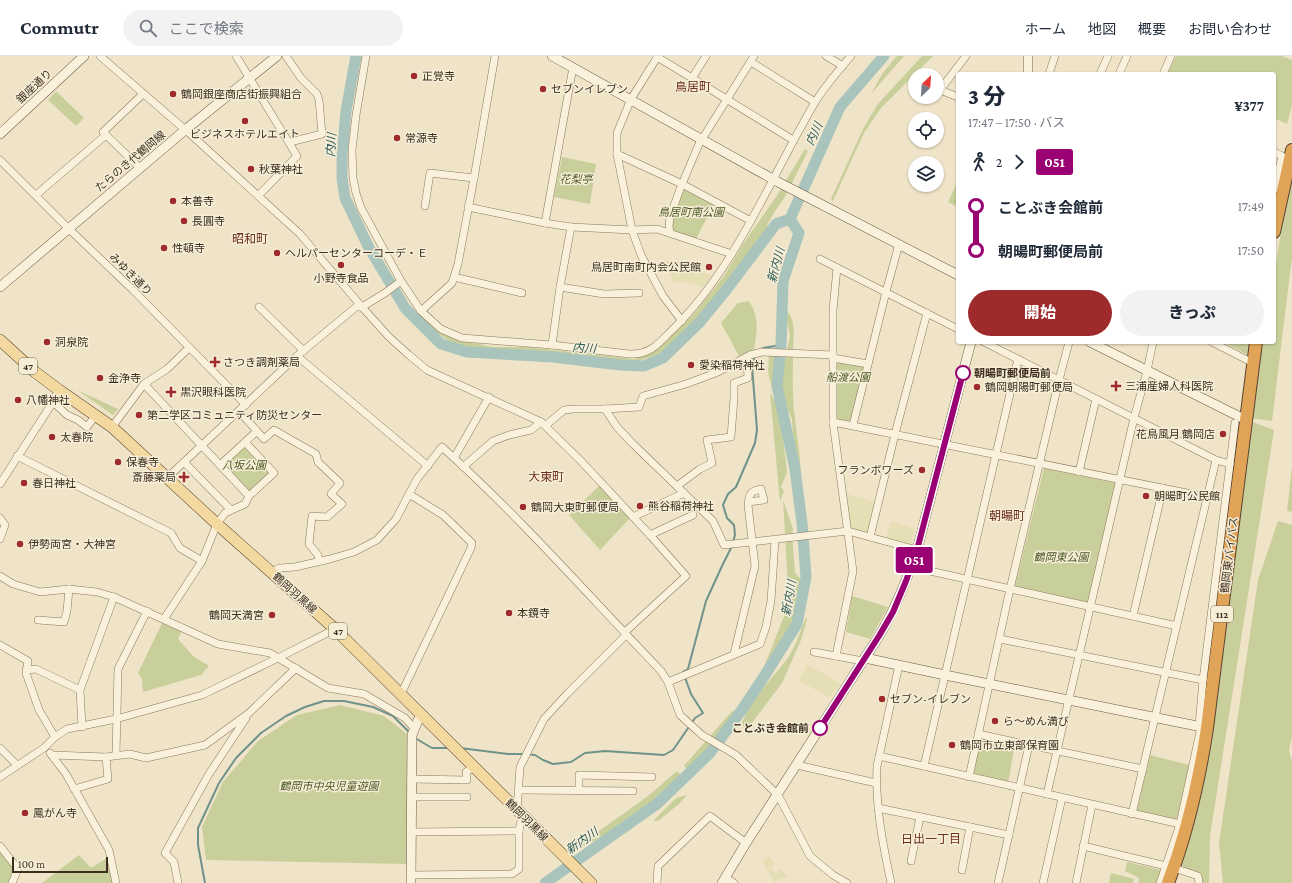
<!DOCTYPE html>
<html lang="ja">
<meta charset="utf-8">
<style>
body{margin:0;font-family:"Crimson Pro","Noto Sans JP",serif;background:#f2f2f3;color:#1f2937;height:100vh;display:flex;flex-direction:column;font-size:15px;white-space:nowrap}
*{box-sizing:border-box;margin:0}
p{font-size:13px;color:#747a83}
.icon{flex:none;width:22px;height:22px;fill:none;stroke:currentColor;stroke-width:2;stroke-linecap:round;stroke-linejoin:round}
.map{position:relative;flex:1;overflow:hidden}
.side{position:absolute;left:956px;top:16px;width:320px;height:272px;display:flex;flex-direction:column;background:#fff;border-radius:4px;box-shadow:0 1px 3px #0004}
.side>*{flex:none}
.badge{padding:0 8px;border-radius:3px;font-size:14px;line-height:26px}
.needle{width:26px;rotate:25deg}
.buttons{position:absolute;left:908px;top:12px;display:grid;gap:8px}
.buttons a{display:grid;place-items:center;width:36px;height:36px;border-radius:50%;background:#fff;box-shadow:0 1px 3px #0004;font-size:20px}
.scale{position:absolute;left:12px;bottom:10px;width:96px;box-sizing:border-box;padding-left:4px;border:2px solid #3d2e20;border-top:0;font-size:11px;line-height:14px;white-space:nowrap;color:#3d2e20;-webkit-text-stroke:3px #f7eed8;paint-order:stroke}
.map>.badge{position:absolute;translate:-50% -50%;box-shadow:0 0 0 2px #fff}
.legs{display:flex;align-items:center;gap:6px;height:44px;padding:0 12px;font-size:13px}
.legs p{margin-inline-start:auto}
.headline{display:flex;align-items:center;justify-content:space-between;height:68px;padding:0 12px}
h1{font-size:22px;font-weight:800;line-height:30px}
.button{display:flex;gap:8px;margin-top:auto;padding:8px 12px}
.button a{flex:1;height:46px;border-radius:24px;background:#9e2a2b;color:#fff;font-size:16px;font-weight:800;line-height:46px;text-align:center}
.button a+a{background:#f2f2f3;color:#1f2937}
ul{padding:0 12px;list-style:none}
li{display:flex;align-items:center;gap:14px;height:44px;font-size:15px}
li i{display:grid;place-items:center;width:6px;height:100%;margin:0 5px;background:currentColor}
li i::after{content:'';width:10px;height:10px;margin:-5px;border:3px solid;border-radius:50%;background:#fff}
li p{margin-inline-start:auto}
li:first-child i{background:linear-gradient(#0000 50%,currentColor 0)}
li:last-child i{background:linear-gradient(currentColor 50%,#0000 0)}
header{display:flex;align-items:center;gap:24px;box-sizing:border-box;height:56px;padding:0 20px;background:#fff;border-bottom:1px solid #e0e1e3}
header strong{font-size:19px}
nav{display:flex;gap:22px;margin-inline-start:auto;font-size:14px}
.search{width:280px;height:36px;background:#f2f2f3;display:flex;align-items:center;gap:10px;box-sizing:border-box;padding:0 14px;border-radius:22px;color:#747a83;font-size:15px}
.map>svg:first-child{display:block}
</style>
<header>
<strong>Commutr</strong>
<div class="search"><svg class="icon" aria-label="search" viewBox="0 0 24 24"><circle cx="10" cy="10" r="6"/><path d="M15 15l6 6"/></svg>ここで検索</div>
<nav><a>ホーム</a><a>地図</a><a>概要</a><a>お問い合わせ</a></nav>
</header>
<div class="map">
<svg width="1292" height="827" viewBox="0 0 1292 827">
<rect width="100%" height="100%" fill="#f0e4c8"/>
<!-- farmland -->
<g fill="#e6deb5">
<path d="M666 205H702L700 216 712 219 702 232 692 227 673 226Z"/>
<path d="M847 438 876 446 868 479 850 472Z"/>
<path d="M891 465 915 473 911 489 886 481Z"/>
<path d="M807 608 841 628 829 642 799 624Z"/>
<path d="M770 801 775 807 771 811 776 817 781 813 787 821 784 823 781 822 775 827 762 805Z"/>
</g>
<!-- green -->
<g fill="#c9cf9b">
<path d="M897 0H904L871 38 882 18Z"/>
<path d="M922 0H933L881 52 864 77 833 145 831 143 863 73 877 49Z"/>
<path d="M1176 0H1282L1292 4V49L1287 68 1274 62V18H1167Z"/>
<path d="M56 35 84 62 76 70 48 44Z"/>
<path d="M805 93 808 95 785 141 775 155 767 169 768 172 764 180 756 185 751 195 745 201 719 237 684 276 663 296 652 301 638 305 623 307 558 297 480 294 457 291 436 276 423 263 400 231 402 230 425 262 461 284 492 291H527L634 303 651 297 693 259 724 220 743 188 776 141Z"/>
<path d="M562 101 596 108 590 148 554 141Z"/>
<path d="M1292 114V201L1272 365 1251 362 1263 286H1274V220L1290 120Z"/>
<path d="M958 125V151L948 146Z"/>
<path d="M683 131 714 148 696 183 671 175V168Z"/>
<path d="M749 245C760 263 757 274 754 295L739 300 721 267 738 247Z"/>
<path d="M788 256C797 269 793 284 793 298 793 319 792 341 795 362 797 385 802 403 800 426L798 411 794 397 792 363 783 343 780 324 790 280 786 262Z"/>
<path d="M1223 286H1250L1248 299Z"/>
<path d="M769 298 775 299 776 324 772 331 768 317Z"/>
<path d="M835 304 864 309 852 364 849 367 840 365 835 360Z"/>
<path d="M77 334 118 353 113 359Z"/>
<path d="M770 337 776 346 783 381 787 417 781 431 784 435 780 446Z"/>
<path d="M1250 365 1274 374 1210 780 1209 827H1201L1183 811 1181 805Z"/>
<path d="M244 388 271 417 249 437 222 408Z"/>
<path d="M1292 410V456L1287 455Z"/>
<path d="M1044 412 1116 427 1089 547 1015 530Z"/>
<path d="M599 430 630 462 600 494 569 459Z"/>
<path d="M783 444 793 473 792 478 795 517 801 523 796 566 778 596 761 618 789 548Z"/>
<path d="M1278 465 1292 469V679L1289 695 1292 705V827H1223L1219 787 1258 524Z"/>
<path d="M852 540 888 551 870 583 846 576Z"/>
<path d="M806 561 807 563 801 584 782 627 746 675 742 667C751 642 769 626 785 606 795 593 800 576 806 561Z"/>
<path d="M162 567 182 575 178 583 194 601 209 610 201 619 143 636 142 623 138 617Z"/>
<path d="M340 649 384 660 407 678V808L206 804 202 771 223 726 258 685 297 659Z"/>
<path d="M732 655 736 656 705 700 688 715 684 710Z"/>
<path d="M980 681 1015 688 1008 727 972 719Z"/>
<path d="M1150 699 1189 709 1177 764 1137 755Z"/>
<path d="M677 715 682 720C672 729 663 740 652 748 627 768 600 784 571 795L648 740Z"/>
<path d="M687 739 680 747 658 765H653L676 742Z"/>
<path d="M0 794 14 813 9 827H0Z"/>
<path d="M79 799 91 812 107 802 113 827H42Z"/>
<path d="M1127 806 1161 814 1156 827H1138L1139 822 1125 815Z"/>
<path d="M1111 817 1134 823 1133 827H1109Z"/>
</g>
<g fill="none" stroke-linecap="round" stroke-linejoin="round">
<!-- stream -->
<g stroke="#6f938a" stroke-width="2">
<path d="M761 294 763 292 781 289"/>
<path d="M733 486 735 479 734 469 727 462 723 449 728 438 736 431 755 387 757 374 752 310 755 300"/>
<path d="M415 682 432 692H450"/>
<path d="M460 692 508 698H525L535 699 543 704 553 708 571 706 585 697 605 695 664 699 673 694 695 662 703 657 691 638 683 616 688 613 706 545 722 510 732 490"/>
<path d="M205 827 198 789V772L219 727 236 702 261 677 286 660 305 651 324 645H344L373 651 393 660 410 677"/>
</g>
<!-- river -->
<g stroke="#a9c4bc" stroke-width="11">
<path d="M356 0 346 55 342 101V122L345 142 368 190 405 252 441 288 467 296 553 301 620 309 644 310 663 302 700 266 727 233 776 168 790 163 840 51 884 0"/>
<path d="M545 827 657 748 710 697 741 655 765 619 797 568 806 521 802 467 795 413 777 330 781 289 783 225 799 177 790 163"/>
</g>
<defs>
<g id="street">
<path d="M100 0 189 77 300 178 362 251 389 281 409 299 427 314 541 366 580 404 650 479 686 520 625 576"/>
<path d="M236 0 297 100 258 140"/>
<path d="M286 0 301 22 317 38 319 44 322 78 290 86"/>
<path d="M366 0 356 59 352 94 353 122 356 137 361 152 401 225 421 255 441 273 462 282 552 289 629 298C633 298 637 298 641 297 652 295 660 286 668 278 735 215 768 126 814 48 824 31 838 15 851 0"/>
<path d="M658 0 631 43 617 77V98L632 174 641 199 663 240 682 265"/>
<path d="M826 0 843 10"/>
<path d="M657 1 692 22 706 0"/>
<path d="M751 6 815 46"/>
<path d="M1049 18 1055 0"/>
<path d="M1100 18 1108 0"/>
<path d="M1119 18 1127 0"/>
<path d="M1163 18 1171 0"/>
<path d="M692 22 793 84"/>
<path d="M958 41 940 34 966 0"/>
<path d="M1274 96 1282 100 1274 134"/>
<path d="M617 98 682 128 751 165"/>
<path d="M0 104 69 173 132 233 246 349"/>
<path d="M140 112 103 76 143 38"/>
<path d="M36 139 106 79"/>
<path d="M425 150 430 117 474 122"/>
<path d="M468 151 545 167 571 171 632 174 657 173 732 198"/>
<path d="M545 167 573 11"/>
<path d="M670 177 669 170 670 161 680 133 699 88 754 0"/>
<path d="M820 203 958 273"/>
<path d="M454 221 522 237"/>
<path d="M560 231 604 238 639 237"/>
<path d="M259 251 304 295"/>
<path d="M421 255 452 227 458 208 474 122 495 0"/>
<path d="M984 286 1216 404 1230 408 1203 624 1199 670"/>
<path d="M1212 286 1253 307"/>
<path d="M552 289 560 231 571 171"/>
<path d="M297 300 428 410"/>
<path d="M833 302 868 308"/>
<path d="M144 328 249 440"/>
<path d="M53 346 67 359 78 364 87 371 96 359"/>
<path d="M605 353 617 371 633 388 713 465 724 489 848 475 917 494"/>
<path d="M239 355 264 383 274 374 316 398 318 406 340 427 331 438 342 448 327 461 312 460 309 488 318 499 319 505"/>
<path d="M833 366 1207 441"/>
<path d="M853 369 886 236 899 188"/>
<path d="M545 370 564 354 573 353H605L639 351 643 340 686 328 718 316 750 299 762 296 833 299"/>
<path d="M112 371 144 328 167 313 189 292"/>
<path d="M17 400 171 477 180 492 202 505"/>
<path d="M454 402 489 341"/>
<path d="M184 406 231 454"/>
<path d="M1230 408 1235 367"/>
<path d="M220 409 257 375"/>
<path d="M463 411 493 385 509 379 531 374 541 366"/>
<path d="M1079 416 1096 343"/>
<path d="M167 422 297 300 356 251H362L385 237 401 225"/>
<path d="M0 428 53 346 59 334"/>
<path d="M677 430 700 413 712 407 707 384 731 381 734 342V327L748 322 747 301"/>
<path d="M633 461 684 437"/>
<path d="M0 462 5 469 0 483"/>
<path d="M650 479 693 459"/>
<path d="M870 481 895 378 927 257"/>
<path d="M912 511 1177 570"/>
<path d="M272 516 280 512 295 511 330 503 354 496 377 484 396 463 417 423 442 391C520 461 589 540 661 615L668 626 680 659 702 679 736 699 778 739 810 800 833 819 847 827"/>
<path d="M0 520 13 528 40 536 69 533 97 536 114 541 218 588 270 597 328 632 364 638 405 662 414 672"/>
<path d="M1133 560 1163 432"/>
<path d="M164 563 202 505 217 468 225 457 245 448 249 440 274 417 245 386"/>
<path d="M38 564 64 566 67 555 69 533"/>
<path d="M1000 583 1203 624"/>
<path d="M0 589 28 605 26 617 39 654 55 681"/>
<path d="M814 596 863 605"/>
<path d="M734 598 755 510 748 449C749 438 750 435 761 433L764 444 748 446"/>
<path d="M836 600 853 515 833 366V254L837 212"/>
<path d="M26 614 36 613 80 634 114 541"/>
<path d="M668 626 760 588 766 571 771 545 775 484"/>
<path d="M80 634 82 671"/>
<path d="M401 638 471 492 472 487 443 459 409 438"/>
<path d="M978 678 1143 713"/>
<path d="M0 692 17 709"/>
<path d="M50 697 66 718 109 794 116 827"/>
<path d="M52 699 106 701 130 698 146 702 205 689 249 657 296 612"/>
<path d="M116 699 118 613 147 555"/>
<path d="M879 700 1180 768"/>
<path d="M797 709 876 727"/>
<path d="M924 710 1018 303"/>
<path d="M0 721 44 692 55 681 67 673 116 663 202 639 278 602 335 573"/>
<path d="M969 721 1010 533 1059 324 1069 286"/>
<path d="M411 723 467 724 466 716 474 711"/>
<path d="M74 733 108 723 106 701"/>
<path d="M519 734 633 735"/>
<path d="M579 735V719L652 721"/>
<path d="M1047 738 1134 362 1147 315 1153 286"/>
<path d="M411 741H467"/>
<path d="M878 752 1009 779"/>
<path d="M517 754 520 711 544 663 567 638 626 579"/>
<path d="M1132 758 1216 404"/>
<path d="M411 776 519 775"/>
<path d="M0 790 18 813 12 827"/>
<path d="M1083 790 1166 810"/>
<path d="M911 805 920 761"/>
<path d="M1174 812 1198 820 1199 827"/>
<path d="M962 814 970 771"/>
<path d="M411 819 512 818 519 813V775L522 759"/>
<path d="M726 822 734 827"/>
<path d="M178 827 174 806 165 797 209 718 246 662"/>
<path d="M657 827 658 810 710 760 746 787"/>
<path d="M891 827C883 789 875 750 877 710L899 609"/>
<path d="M998 827 1029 689"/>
<path d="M1043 827 1062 742"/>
<path d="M1076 827 1092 749"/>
<path d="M1160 827 1180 768 1201 671"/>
</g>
<g id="secondary">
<path d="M552 0 778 126 958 219"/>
<path d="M1028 0V18"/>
<path d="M0 78 84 0"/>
<path d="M0 231 185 74 277 0"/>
<path d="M1090 286 1246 364"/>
<path d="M865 602 945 619 1207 672"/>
<path d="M411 827 412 679 418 664 424 660"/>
<path d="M722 827 746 787 879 580C895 553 907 524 917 494L971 286"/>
</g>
<path id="primary" d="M0 284 35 316 59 334 112 371 217 468 335 573 591 827"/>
<g id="highway">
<path d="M1274 176 1292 94"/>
<path d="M1168 827C1187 777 1199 725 1207 672L1256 286"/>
</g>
</defs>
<!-- street casing -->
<use href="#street" stroke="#8d765c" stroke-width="8"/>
<!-- secondary casing -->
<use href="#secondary" stroke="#6f573f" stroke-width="10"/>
<!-- primary casing -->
<use href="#primary" stroke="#5b4430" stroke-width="12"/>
<!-- highway casing -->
<use href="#highway" stroke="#5b4430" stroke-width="14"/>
<!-- street -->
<use href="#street" stroke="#faf1dc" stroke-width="7"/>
<!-- secondary -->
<use href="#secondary" stroke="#faf1dc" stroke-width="9"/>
<!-- primary -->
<use href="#primary" stroke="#f3d9a0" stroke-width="11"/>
<!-- highway -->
<use href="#highway" stroke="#e0a458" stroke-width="12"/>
</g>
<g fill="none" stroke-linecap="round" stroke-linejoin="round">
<defs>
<path id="line-1" d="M820 672 879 580 893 556 906 525 917 494 963 317"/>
</defs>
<!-- line-1 casing -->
<use href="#line-1" stroke="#fff" stroke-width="9"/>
<!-- line-1 -->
<use href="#line-1" stroke="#9a0273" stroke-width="6"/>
</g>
<!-- markers -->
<g fill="#9e2a2b" stroke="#f7eed8" stroke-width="1.5">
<circle cx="414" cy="20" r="4"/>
<circle cx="543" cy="33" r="4"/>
<circle cx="173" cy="38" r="4"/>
<circle cx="245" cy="65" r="4"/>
<circle cx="397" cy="82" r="4"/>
<circle cx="251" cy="113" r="4"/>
<circle cx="173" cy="145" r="4"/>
<circle cx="184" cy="165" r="4"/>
<circle cx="164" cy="192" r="4"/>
<circle cx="277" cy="197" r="4"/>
<circle cx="341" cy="209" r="4"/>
<circle cx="709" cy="211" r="4"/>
<circle cx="47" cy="286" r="4"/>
<path d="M213 300h4v4h4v4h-4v4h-4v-4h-4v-4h4z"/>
<circle cx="691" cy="309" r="4"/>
<circle cx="100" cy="322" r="4"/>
<path d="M1114 324h4v4h4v4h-4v4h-4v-4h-4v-4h4z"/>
<circle cx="977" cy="331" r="4"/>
<path d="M169 330h4v4h4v4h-4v4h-4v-4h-4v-4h4z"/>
<circle cx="18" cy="344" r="4"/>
<circle cx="139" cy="359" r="4"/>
<circle cx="1223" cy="378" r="4"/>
<circle cx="52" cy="381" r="4"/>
<circle cx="118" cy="406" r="4"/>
<circle cx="922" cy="414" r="4"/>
<path d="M182 415h4v4h4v4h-4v4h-4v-4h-4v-4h4z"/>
<circle cx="24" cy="427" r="4"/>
<circle cx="1146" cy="440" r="4"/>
<circle cx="640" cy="450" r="4"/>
<circle cx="523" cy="451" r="4"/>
<circle cx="20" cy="488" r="4"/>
<circle cx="509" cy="557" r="4"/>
<circle cx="272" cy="559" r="4"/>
<circle cx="882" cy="643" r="4"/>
<circle cx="995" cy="665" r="4"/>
<circle cx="952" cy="689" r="4"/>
<circle cx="25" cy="757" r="4"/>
</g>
<g fill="#fff" stroke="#9a0273" stroke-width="2">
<circle cx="963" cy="317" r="7"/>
<circle cx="820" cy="672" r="7"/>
</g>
<g text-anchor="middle" stroke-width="3" stroke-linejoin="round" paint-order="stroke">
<!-- shield labels -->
<g fill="#f7eed8" stroke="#756857" stroke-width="1">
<rect x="19" y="302" width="18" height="16" rx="3"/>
<rect x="1211" y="550" width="22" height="16" rx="3"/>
<rect x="329" y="567" width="18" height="16" rx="3"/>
</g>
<g font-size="10" font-weight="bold" fill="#3d2e20">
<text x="28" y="314">47</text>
<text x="1222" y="562">112</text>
<text x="338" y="579">47</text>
</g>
<!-- poi labels -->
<g font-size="11" fill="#3d2e20" stroke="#f7eed8" text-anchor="start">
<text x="422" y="24">正覚寺</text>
<text x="551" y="37">セブンイレブン</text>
<text x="181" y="42">鶴岡銀座商店街振興組合</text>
<text x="245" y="82" text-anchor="middle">ビジネスホテルエイト</text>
<text x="405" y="86">常源寺</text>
<text x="259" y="117">秋葉神社</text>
<text x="181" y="149">本善寺</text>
<text x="192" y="169">長圓寺</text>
<text x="172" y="196">性頓寺</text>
<text x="285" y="201">ヘルパーセンターコーデ・Ｅ</text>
<text x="701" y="215" text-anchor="end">鳥居町南町内会公民館</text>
<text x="341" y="226" text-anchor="middle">小野寺食品</text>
<text x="55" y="290">洞泉院</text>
<text x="223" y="310">さつき調剤薬局</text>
<text x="699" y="313">愛染稲荷神社</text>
<text x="108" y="326">金浄寺</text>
<text x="1125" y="334">三浦産婦人科医院</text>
<text x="985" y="335">鶴岡朝陽町郵便局</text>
<text x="180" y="340">黒沢眼科医院</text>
<text x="26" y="348">八幡神社</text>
<text x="147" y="363">第二学区コミュニティ防災センター</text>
<text x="1215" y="382" text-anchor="end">花鳥風月 鶴岡店</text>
<text x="60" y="385">太春院</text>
<text x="126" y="410">保春寺</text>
<text x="914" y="418" text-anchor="end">フランボワーズ</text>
<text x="176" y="425" text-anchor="end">斎藤薬局</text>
<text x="32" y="431">春日神社</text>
<text x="1154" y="444">朝暘町公民館</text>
<text x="648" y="454">熊谷稲荷神社</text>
<text x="531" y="455">鶴岡大東町郵便局</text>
<text x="28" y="492">伊勢両宮・大神宮</text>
<text x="517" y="561">本鏡寺</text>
<text x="264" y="563" text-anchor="end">鶴岡天満宮</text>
<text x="890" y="647">セブン-イレブン</text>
<text x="1003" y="669">ら～めん満び</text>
<text x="960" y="693">鶴岡市立東部保育園</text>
<text x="33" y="761">鳳がん寺</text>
</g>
<!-- street labels -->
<g font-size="11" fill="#3d2e20" stroke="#f7eed8">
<text transform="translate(34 30) rotate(-43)" y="4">銀座通り</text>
<text transform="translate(130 105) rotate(-40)" y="4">たらのき代鶴岡線</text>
<text transform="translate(131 218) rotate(45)" y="4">みゆき通り</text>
<text transform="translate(1229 499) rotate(-83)" y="4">鶴岡東バイパス</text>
<text transform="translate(295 537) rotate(42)" y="4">鶴岡羽黒線</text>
<text transform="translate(527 764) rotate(45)" y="4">鶴岡羽黒線</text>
</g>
<!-- park labels -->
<g font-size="11" font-style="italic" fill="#4d5a26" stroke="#f7eed8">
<text x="576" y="127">花梨亭</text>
<text x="691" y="160">鳥居町南公園</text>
<text x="848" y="325">船渡公園</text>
<text x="244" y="413">八坂公園</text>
<text x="1061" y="505">鶴岡東公園</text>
<text x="329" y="734">鶴岡市中央児童遊園</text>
</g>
<!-- stop labels -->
<g font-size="11" font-weight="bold" fill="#3d2e20" stroke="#f7eed8" text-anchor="start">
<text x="974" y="321">朝暘町郵便局前</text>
<text x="809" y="676" text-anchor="end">ことぶき会館前</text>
</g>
<!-- neighbourhood labels -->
<g font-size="12" fill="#6b2e1e" stroke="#f7eed8">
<text x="693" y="35">鳥居町</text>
<text x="250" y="187">昭和町</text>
<text x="546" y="425">大東町</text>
<text x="1007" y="464">朝暘町</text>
<text x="931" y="787">日出一丁目</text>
</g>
<!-- water labels -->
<g font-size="12" font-style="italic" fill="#2f5d5a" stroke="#f7eed8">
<text transform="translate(814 78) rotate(-66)" y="4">内川</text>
<text transform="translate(331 89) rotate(-86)" y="4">内川</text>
<text transform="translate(776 209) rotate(-75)" y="4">新内川</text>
<text transform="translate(584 292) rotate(4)" y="4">内川</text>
<text transform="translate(789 542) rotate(-80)" y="4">新内川</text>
<text transform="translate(582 785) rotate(-35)" y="4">新内川</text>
</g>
</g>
</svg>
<div class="buttons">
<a><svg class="needle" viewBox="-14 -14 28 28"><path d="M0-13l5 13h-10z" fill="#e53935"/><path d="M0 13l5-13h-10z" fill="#747a83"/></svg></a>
<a><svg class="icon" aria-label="locate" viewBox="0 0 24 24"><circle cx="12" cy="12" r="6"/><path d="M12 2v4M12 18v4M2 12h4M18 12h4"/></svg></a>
<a><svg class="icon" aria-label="layers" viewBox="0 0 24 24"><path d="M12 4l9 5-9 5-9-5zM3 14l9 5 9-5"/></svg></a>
</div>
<div class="scale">100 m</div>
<b class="badge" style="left:914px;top:504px;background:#9a0273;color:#fff">051</b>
<section class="side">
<div class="headline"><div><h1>3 分</h1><p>17:47 – 17:50 · バス</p></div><b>¥377</b></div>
<div class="legs"><svg class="icon" aria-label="walk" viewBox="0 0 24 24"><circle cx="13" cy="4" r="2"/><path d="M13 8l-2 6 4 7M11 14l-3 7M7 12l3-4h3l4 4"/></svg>2<svg class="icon" aria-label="forward" viewBox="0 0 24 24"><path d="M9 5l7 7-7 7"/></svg><b class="badge" style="background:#9a0273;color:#fff">051</b></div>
<ul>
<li><i style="color:#9a0273"></i><b>ことぶき会館前</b><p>17:49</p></li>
<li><i style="color:#9a0273"></i><b>朝暘町郵便局前</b><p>17:50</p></li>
</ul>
<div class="button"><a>開始</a><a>きっぷ</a></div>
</section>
</div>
